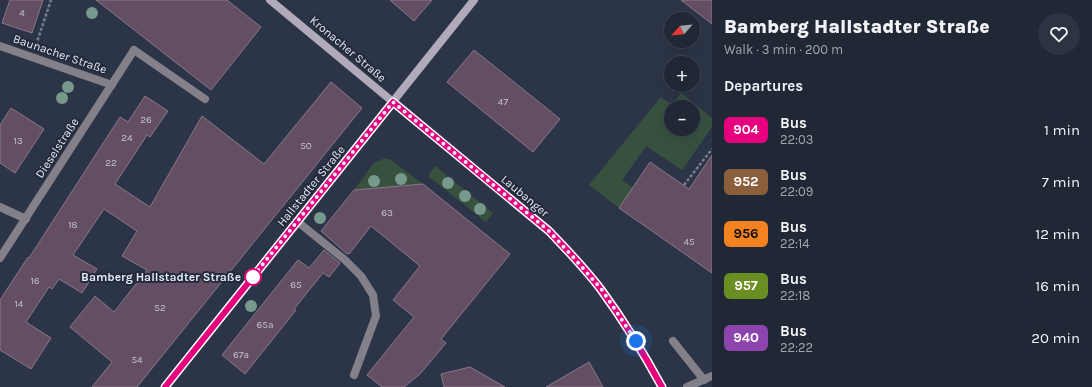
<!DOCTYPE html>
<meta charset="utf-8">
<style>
body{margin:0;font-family:Karla,sans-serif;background:#2d3441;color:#f1f3f6;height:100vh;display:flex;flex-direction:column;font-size:15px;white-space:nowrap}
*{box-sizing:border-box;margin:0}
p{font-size:13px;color:#a2a6ad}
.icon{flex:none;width:22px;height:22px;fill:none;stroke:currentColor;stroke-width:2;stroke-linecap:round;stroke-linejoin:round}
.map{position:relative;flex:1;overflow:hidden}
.details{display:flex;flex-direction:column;background:#212835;width:380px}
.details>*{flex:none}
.badge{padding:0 8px;border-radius:6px;font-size:14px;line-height:26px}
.needle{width:26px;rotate:243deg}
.buttons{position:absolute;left:664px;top:12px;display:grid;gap:8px}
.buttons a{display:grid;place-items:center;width:36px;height:36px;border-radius:50%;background:#212835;box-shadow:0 4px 16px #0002,0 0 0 1px #3e4450;font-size:20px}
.you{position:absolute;width:20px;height:20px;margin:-10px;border:3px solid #fff;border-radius:50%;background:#1a73e8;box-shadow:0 0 0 6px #1a73e833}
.map>.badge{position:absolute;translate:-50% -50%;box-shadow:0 0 0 2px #fff}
h2{padding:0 12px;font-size:15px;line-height:36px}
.round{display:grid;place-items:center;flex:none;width:42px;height:42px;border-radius:21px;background:#2d3441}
.summary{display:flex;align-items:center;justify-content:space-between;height:68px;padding:0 12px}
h1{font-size:19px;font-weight:800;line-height:30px}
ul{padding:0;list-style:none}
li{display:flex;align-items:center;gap:12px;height:52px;padding:0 12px}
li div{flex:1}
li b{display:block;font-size:15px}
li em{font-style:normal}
li .badge{min-width:44px;font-weight:700;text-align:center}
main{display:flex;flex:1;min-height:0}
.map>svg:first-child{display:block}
</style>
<main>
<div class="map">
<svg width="712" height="387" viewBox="0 0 712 387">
<rect width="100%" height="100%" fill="#2c3547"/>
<!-- green -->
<g fill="#38513f" fill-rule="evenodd">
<path d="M681 93 712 118V127L682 170 646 146 622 180 633 188 619 208 589 185 661 97 672 105ZM671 107H693V129H671Z"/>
<path d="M383 159H389L423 184 354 190 374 163Z"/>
<path d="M435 166 493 213 486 222 428 176Z"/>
</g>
<!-- building -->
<g fill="#644e64" stroke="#897789">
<path d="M10 0H43L32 33 2 23Z"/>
<path d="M96 0H227L261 27 211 90Z"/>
<path d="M390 0H432L414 21Z"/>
<path d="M681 0H712V24Z"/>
<path d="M474 50 560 119 533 152 447 82Z"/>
<path d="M331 82 362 108 137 387H92L112 362 70 327 95 296 114 312 147 270 122 256 137 231 104 209 73 255 97 269 82 293 59 279 52 289 49 287 26 322 51 338 31 369 0 350V300L28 257 29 258 120 117 128 122 145 96 168 111 150 137 147 135 115 184 150 207 202 116 264 164Z"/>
<path d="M11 108 44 129 15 173 0 163V125Z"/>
<path d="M712 155V273L619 208 650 162 689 189Z"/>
<path d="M423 184 510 254 441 339 446 343 420 374 404 387H382L367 375 414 317 393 300 420 266 371 226 349 254 348 253 347 254 321 231 354 190Z"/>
<path d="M324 250 340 263 329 277 323 273 294 309 296 310 245 374 222 355 298 260 309 268Z"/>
<path d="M589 362 603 387H546Z"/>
<path d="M470 367 505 387H444L441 374Z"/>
</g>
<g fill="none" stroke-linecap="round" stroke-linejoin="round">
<!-- path -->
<g stroke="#788090" stroke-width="2.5" stroke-dasharray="3 2" stroke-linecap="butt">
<path d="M36 45 51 0"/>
<path d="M684 185 712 149"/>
</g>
<!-- lane -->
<g stroke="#84808a" stroke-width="8">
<path d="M134 50 205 99"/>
<path d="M0 207 26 219"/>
<path d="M298 222 345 260 361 276 373 295 376 316 354 375"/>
<path d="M673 341 704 380"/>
<path d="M687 387 712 376"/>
</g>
<!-- street -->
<g stroke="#84808a" stroke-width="8">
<path d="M0 46 112 85"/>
<path d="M393 102 549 231 574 258 602 290 636 341 662 387"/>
<path d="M0 258 134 50"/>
</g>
<!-- secondary -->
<g stroke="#b0aaba" stroke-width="8">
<path d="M270 0 393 102"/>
<path d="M165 387 474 0"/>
</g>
</g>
<!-- trees -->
<g fill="#77998b">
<circle cx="92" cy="13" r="6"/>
<circle cx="68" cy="87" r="6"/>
<circle cx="62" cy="98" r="6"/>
<circle cx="401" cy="179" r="6"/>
<circle cx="374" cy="181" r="6"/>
<circle cx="448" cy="183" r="6"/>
<circle cx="465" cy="196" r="6"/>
<circle cx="480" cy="209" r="6"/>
<circle cx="320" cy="218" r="6"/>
<circle cx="251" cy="306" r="6"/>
</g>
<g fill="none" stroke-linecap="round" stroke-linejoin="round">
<defs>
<path id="line" d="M165 387 393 102 549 231C567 250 586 269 602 291 624 321 644 354 662 387"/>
</defs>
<!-- line casing -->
<use href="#line" stroke="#fff" stroke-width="9"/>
<!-- line -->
<use href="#line" stroke="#e6007e" stroke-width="6"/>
<!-- walk -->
<path stroke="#e4eaf6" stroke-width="4" stroke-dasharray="0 7.2" d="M253 277 251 279 393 102 549 231 574 258 602 290 636 341"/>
</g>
<!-- markers -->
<circle fill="#fff" stroke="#e6007e" stroke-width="2" cx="253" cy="277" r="8"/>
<g text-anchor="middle" stroke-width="4" stroke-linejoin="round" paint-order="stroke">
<!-- number labels -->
<g font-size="10" fill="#c4c3d2">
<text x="22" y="16">4</text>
<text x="503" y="105">47</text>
<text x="146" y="123">26</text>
<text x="127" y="141">24</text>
<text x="18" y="144">13</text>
<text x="306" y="149">50</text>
<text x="111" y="166">22</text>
<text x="387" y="216">63</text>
<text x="73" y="228">18</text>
<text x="689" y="245">45</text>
<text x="35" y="284">16</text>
<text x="296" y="288">65</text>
<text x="19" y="307">14</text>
<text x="160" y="311">52</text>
<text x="265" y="328">65a</text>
<text x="241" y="358">67a</text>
<text x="137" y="363">54</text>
</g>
<!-- street labels -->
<g font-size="12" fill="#e4eaf6" stroke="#232b3d">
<text transform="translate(348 49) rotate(40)" y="4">Kronacher Straße</text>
<text transform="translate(60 54) rotate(19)" y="4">Baunacher Straße</text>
<text transform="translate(57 148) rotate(-57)" y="4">Dieselstraße</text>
<text transform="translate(311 186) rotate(-51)" y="4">Hallstadter Straße</text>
<text transform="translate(525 196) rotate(40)" y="4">Laubanger</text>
</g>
<!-- stop labels -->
<g font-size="12" font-weight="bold" fill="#e4eaf6" stroke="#232b3d" text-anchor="end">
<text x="241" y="281">Bamberg Hallstadter Straße</text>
</g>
</g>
</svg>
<div class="buttons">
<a><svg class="needle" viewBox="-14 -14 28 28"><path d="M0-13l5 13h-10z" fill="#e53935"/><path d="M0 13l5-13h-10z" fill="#a2a6ad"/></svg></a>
<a>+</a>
<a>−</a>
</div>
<div class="you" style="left:636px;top:341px"></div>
</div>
<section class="details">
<div class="summary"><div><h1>Bamberg Hallstadter Straße</h1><p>Walk · 3 min · 200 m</p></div><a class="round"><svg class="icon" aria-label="heart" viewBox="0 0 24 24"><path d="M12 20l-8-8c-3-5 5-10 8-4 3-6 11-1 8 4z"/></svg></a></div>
<h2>Departures</h2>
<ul>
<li><span class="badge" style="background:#e6007e;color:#fff">904</span><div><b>Bus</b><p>22:03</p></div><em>1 min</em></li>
<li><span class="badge" style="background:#8b5e3c;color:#fff">952</span><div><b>Bus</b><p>22:09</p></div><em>7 min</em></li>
<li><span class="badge" style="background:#f58220;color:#111">956</span><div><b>Bus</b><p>22:14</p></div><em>12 min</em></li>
<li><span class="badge" style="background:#6b8e23;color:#fff">957</span><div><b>Bus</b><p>22:18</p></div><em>16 min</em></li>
<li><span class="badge" style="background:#8e44ad;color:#fff">940</span><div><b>Bus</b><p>22:22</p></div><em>20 min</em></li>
</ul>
</section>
</main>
